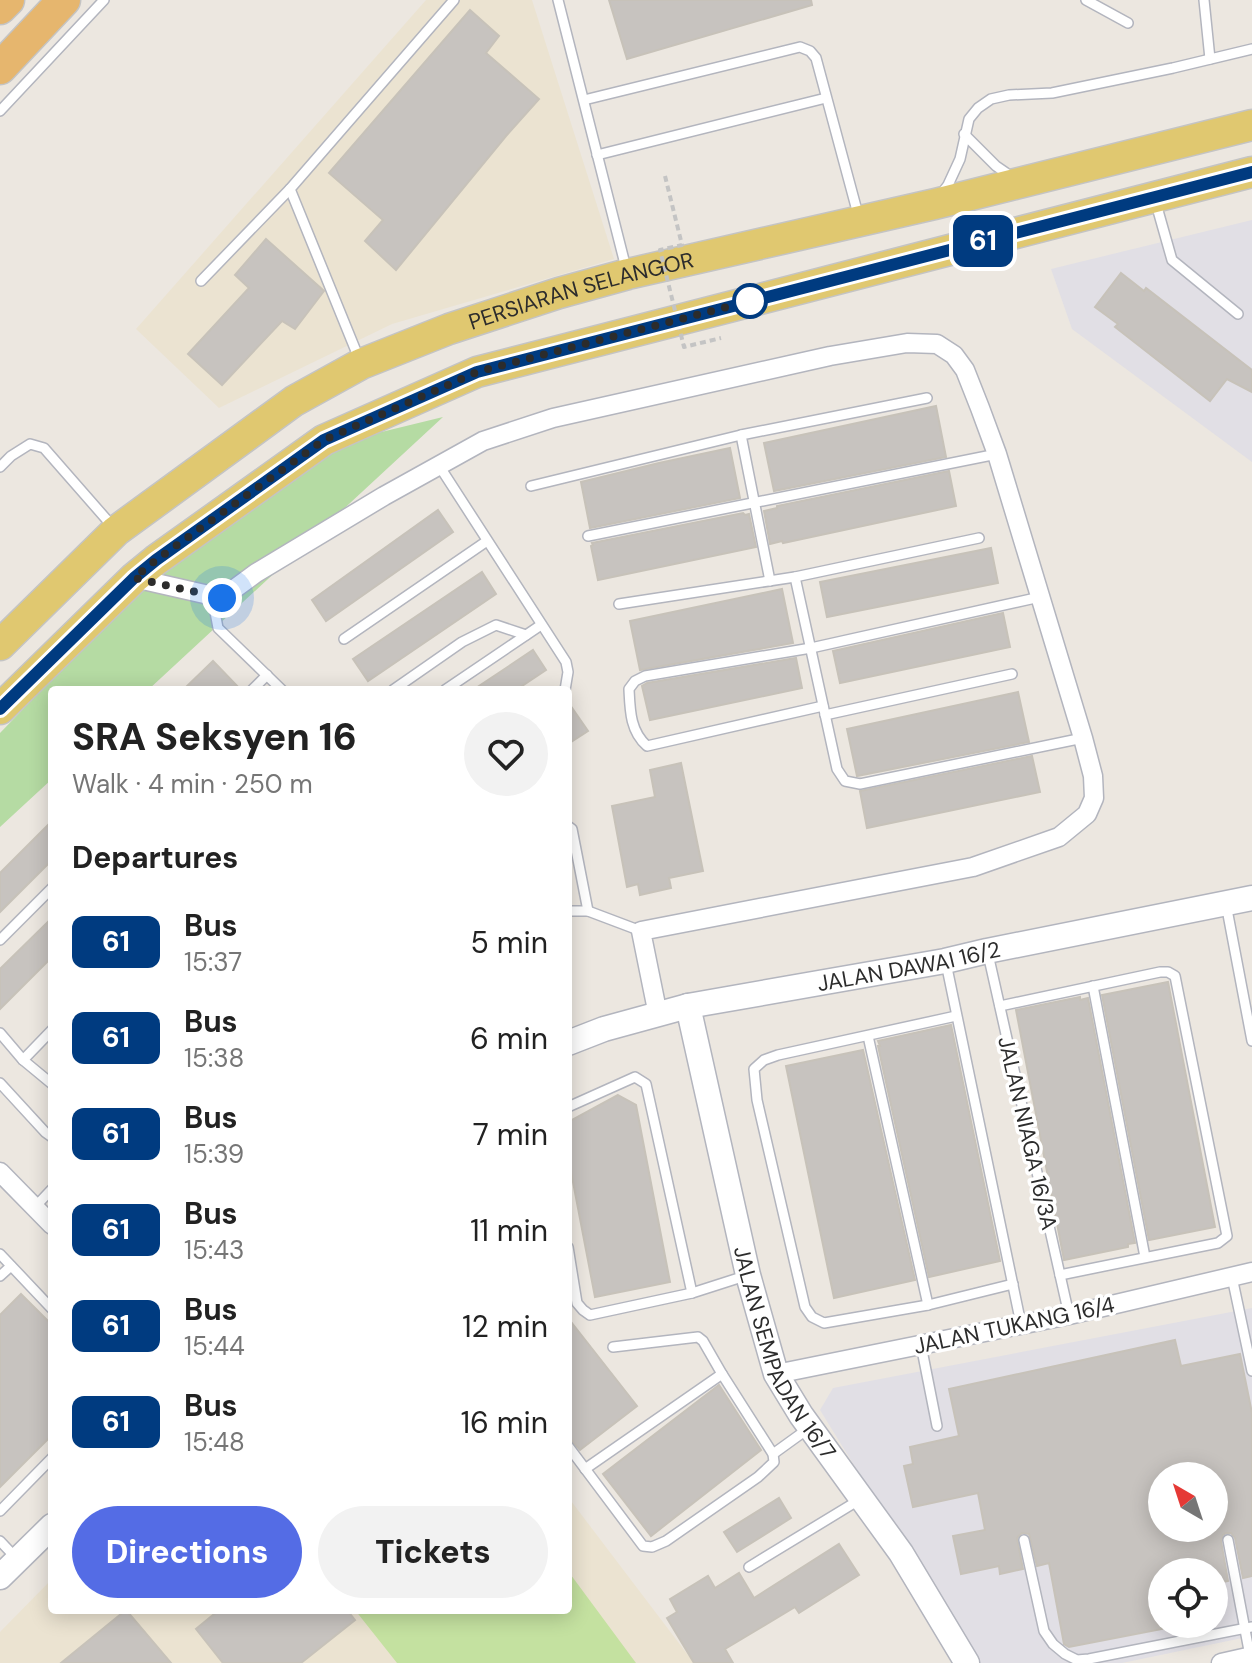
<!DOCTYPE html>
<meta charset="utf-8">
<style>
body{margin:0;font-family:"DM Sans",sans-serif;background:#f2f2f2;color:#222;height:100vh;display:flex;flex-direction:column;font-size:30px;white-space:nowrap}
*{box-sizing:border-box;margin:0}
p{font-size:26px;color:#767676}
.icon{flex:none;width:44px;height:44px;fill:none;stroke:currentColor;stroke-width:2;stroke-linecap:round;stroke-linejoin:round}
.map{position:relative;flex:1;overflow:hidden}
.drawer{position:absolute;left:48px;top:686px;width:524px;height:928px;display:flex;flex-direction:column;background:#fff;border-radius:8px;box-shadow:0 4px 20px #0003}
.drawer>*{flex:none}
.badge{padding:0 16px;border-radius:12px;font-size:28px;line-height:52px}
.needle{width:52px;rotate:321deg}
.buttons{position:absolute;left:1148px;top:1462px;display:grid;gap:16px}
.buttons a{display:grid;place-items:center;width:80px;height:80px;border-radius:50%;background:#fff;box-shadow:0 4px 20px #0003;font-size:40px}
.you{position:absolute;width:40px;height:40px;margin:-20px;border:6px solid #fff;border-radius:50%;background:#1a73e8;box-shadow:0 0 0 12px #1a73e833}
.map>.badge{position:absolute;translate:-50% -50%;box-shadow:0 0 0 4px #fff}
h2{padding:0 24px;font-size:30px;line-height:72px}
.round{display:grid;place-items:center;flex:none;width:84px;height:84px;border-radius:42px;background:#f2f2f2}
.summary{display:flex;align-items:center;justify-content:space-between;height:136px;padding:0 24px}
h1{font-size:38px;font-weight:800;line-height:60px}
.primary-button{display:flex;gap:16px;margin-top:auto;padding:16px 24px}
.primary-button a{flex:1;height:92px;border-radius:48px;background:#546ce5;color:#fff;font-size:32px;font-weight:800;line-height:92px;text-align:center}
.primary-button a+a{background:#f2f2f2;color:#222}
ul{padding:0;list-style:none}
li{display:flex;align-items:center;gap:24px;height:96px;padding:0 24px}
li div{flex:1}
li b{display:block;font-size:30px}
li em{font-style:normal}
li .badge{min-width:88px;font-weight:700;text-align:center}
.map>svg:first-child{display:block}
</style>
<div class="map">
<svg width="1252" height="1663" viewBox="0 0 1252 1663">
<rect width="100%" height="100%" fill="#ece7e0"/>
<!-- industrial -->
<g fill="#e1dfe5" fill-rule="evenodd">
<path d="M1252 220V462L1072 329 1051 269Z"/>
<path d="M1252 1308V1636L1122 1663H976L820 1410 833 1388ZM1162 1476H1214V1528H1162ZM1162 1572H1214V1624H1162Z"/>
</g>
<!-- education -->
<g fill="#ebe3d1">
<path d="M426 0H532L614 259 392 324 219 408 136 329Z"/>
<path d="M568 1497 694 1663H0V1632L52 1579V1610H568Z"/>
</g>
<!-- green -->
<path fill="#b5dba3" d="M443 417 148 690H52V779L0 827V733L155 573 324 446Z"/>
<!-- pitch -->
<path fill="#c4e1a0" d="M568 1571 636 1663H397L355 1610H568Z"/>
<!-- building -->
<g fill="#c7c3bf" stroke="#c7c2b9" stroke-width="2" fill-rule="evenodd">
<path d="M609 0H811L812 5 627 59Z"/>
<path d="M470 10 499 36 486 53 539 99 506 136 396 270 365 241 383 220 329 173Z"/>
<path d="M266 239 324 291 295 329 282 321 222 385 188 354 249 288 235 275Z"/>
<path d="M1121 273 1144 291 1146 288 1252 370V392L1227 379 1210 401 1115 327 1118 324 1095 307Z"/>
<path d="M936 406 946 457 774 491 764 443Z"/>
<path d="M730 448 740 498 590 528 581 482 659 463Z"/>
<path d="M949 471 956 506 783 543 782 541 770 544 764 511 777 508V506Z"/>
<path d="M438 510 453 532 326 621 312 600Z"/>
<path d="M743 513 745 515 749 514 756 547 598 580 591 546 593 545 592 543Z"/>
<path d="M991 548 998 583 827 617 820 582Z"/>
<path d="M482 572 496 594 368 681 353 659Z"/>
<path d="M782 589 793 643 640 670 630 621Z"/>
<path d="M1003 613 1010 647 840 683 833 651Z"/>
<path d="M533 650 546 670 516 690H473Z"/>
<path d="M796 658 802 688 650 720 642 686 647 683Z"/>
<path d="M213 661 241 690H183Z"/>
<path d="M1018 692 1029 742 857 776 847 729Z"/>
<path d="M568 702 588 731 568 744Z"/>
<path d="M1032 756 1040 792 867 828 860 791Z"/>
<path d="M681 763 703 871 669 878 671 888 640 895 638 884 627 887 612 806 655 797 650 770Z"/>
<path d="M52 821V860L0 912V873Z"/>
<path d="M52 918V957L0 1009V969Z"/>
<path d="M1168 982 1215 1227 1149 1240 1102 995Z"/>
<path d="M1080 997V1000L1088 998 1135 1243 1128 1244V1247L1064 1260 1016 1010Z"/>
<path d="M951 1025 1000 1261 929 1277 878 1046H880L878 1041Z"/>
<path d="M863 1050 915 1280 834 1298 786 1066Z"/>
<path d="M618 1095 636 1105 670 1282 595 1297 568 1156V1122Z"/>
<path d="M21 1294 52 1325V1435L0 1487V1315Z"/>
<path d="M568 1318 637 1406 580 1450 568 1437Z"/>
<path d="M1175 1340 1181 1366 1240 1354 1252 1413V1576L1243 1578 1235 1538 1231 1533H1226L1223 1535 1221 1541 1228 1581 1214 1584V1572H1162V1629L1069 1647 1064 1644 1049 1563 1037 1566 1029 1534 1022 1533 1017 1538 1023 1569 1000 1574 999 1566 961 1574 953 1536 985 1530 978 1493 913 1507 904 1466 913 1464 910 1447 959 1436 949 1389ZM1162 1476H1214V1528H1162Z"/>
<path d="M719 1385 761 1450 651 1536 603 1474Z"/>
<path d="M779 1498 791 1518 737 1552 724 1532Z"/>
<path d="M839 1544 859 1575 799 1613 795 1607 725 1649 733 1663H694L667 1618 677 1612 670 1599 708 1576 715 1588 739 1573 754 1598Z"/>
<path d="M126 1610 171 1663H61Z"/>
<path d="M219 1610H347L355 1620 301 1663H223L196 1629Z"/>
</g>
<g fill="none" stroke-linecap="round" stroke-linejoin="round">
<defs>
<g id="service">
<path d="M558 0 626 268"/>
<path d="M1086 0 1128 23"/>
<path d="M1204 0 1210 59"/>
<path d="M584 100 800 47 810 51 816 58 859 218"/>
<path d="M0 111 104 0"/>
<path d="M964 134 996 166 1012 177"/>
<path d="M597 155 826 98"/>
<path d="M942 193 948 185 960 159 969 119 978 108 991 99 1009 95 1052 93 1173 68 1252 49"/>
<path d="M1155 200 1172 260 1238 314"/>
<path d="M201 281 290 189"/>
<path d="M360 361 290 189 454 0"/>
<path d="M438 464 566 662 568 672 565 690"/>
<path d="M0 467 11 456 30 444 44 448 114 528"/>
<path d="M531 486 741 435"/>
<path d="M588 536 997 454"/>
<path d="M795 577 837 769 845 781 860 784 1083 738"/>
<path d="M770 581 741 435 927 398"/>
<path d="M222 598 215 612 218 628 282 690"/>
<path d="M619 604 795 577 979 538"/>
<path d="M344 639 487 541"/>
<path d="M252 690 267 675"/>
<path d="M393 690 462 642 496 625 526 635"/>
<path d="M445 690 541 625"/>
<path d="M823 706 647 746C630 731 630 710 629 689L635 681 645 676 811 648 1040 597"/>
<path d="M825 715 1012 674"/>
<path d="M568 826 572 829 588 911"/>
<path d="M1226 904 1252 1041"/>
<path d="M568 911H588L641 931"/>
<path d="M0 940 52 888"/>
<path d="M988 954 1069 1315"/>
<path d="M946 963 1021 1324"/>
<path d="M1093 986 1145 1257"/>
<path d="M1000 1006 1160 972H1168L1175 976 1227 1236 1218 1243 1060 1275"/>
<path d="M956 1016 778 1055 764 1060 754 1069 757 1100 805 1307 812 1317 824 1323 928 1305 1013 1284"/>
<path d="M0 1033 23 1060 52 1084"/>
<path d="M868 1036 928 1305"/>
<path d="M23 1060 52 1030"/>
<path d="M0 1083 45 1132 52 1137"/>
<path d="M568 1107 635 1077 646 1084 692 1293"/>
<path d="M35 1207 52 1189"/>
<path d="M568 1247 577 1303 583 1310 590 1315 692 1293 745 1276"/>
<path d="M0 1254 52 1309"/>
<path d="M0 1276 11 1266"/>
<path d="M1232 1277 1252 1371"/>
<path d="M921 1345 937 1426"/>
<path d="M568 1446 643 1546 652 1547 666 1541 758 1477 774 1462 773 1454 722 1374"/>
<path d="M773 1454 809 1428"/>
<path d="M585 1469 722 1374 703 1341 698 1337 613 1347"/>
<path d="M0 1511 52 1458"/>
<path d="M1024 1540 1044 1631 1053 1644 1065 1654 1077 1660 1089 1659 1252 1627"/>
<path d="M1228 1540 1250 1656"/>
<path d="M0 1541 17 1559"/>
<path d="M749 1567 859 1500"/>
</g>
<g id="minor">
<path d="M134 578 222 598 256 573 384 496 483 441 553 418 830 356 907 343 937 344 954 355 965 370 980 408 997 454 1083 738 1093 776 1094 798 1087 814 1059 837 973 867 641 931 658 1015"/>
<path d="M0 1172 52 1225"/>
<path d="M776 1374 1069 1315 1252 1272"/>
<path d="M1221 1663 1252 1656"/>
</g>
<g id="tertiary">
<path id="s1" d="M688 1006 748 1275 776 1374 801 1415 901 1553 967 1663"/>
<path id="s2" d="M568 1043 604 1029 688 1006 945 961 987 951 1252 898"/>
<path d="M0 1577 52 1526"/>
</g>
<g id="primary">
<path id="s3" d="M0 645 116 531 294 401 361 364 449 329 559 293 628 274 935 204 1252 125"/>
<path d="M0 709 134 578 156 560 324 440 477 372 1252 172"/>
</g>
<g id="trunk">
<path d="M0 8 8 0"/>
<path d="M0 68 64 0"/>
</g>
</defs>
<!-- service casing -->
<use href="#service" stroke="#b3b5be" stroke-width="12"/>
<!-- minor casing -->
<use href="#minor" stroke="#b3b5be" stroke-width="21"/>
<!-- tertiary casing -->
<use href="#tertiary" stroke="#b3b5be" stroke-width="27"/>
<!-- primary casing -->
<use href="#primary" stroke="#c4c4c4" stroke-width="33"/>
<!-- trunk casing -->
<use href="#trunk" stroke="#c4c4c4" stroke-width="35"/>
<!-- service -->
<use href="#service" stroke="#fff" stroke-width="9"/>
<!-- minor -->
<use href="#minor" stroke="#fff" stroke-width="18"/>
<!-- tertiary -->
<use href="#tertiary" stroke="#fff" stroke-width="24"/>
<!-- primary -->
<use href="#primary" stroke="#e0c870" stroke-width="30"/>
<!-- trunk -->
<use href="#trunk" stroke="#e6b66e" stroke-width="32"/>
<!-- path-bridge -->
<path stroke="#c4c4c4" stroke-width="4" stroke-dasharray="6 4" stroke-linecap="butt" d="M665 176 682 245 660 250 684 347 721 338"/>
</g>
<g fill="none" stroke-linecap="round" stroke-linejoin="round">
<defs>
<path id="line" d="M0 709 134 578 156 560 324 440 477 372 1252 172"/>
</defs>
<!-- line casing -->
<use href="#line" stroke="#fff" stroke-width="18"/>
<!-- line -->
<use href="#line" stroke="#003b80" stroke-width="12"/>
<!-- walk -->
<path stroke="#2c2c2c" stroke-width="8" stroke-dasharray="0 14.4" d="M222 598 134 578 156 560 324 440 477 372 750 301"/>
</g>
<!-- markers -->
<circle fill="#fff" stroke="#003b80" stroke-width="4" cx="750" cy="301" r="16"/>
<g text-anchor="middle" stroke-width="7" stroke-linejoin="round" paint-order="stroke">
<!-- street labels -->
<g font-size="22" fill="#2c2c2c" stroke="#fff">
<text dy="8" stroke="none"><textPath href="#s3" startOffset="692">PERSIARAN SELANGOR</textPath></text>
<text dy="8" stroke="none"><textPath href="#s2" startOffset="350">JALAN DAWAI 16/2</textPath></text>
<text transform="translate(1028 1133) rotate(77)" y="8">JALAN NIAGA 16/3A</text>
<text transform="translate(1014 1325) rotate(-12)" y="8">JALAN TUKANG 16/4</text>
<text dy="8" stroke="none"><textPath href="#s1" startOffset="362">JALAN SEMPADAN 16/7</textPath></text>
</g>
</g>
</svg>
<div class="buttons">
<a><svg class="needle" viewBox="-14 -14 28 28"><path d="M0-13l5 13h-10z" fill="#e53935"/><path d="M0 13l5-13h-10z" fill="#767676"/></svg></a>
<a><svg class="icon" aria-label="locate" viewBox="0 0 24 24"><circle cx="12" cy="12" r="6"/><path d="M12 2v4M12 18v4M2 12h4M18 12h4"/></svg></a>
</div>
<div class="you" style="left:222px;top:598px"></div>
<b class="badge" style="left:983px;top:241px;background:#003b80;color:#fff">61</b>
<section class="drawer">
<div class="summary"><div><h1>SRA Seksyen 16</h1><p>Walk · 4 min · 250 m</p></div><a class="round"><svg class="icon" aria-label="heart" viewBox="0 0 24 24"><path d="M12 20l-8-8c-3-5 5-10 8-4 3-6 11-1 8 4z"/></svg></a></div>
<h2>Departures</h2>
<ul>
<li><span class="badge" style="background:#003b80;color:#fff">61</span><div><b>Bus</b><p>15:37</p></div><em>5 min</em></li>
<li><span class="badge" style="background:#003b80;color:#fff">61</span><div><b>Bus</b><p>15:38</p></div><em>6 min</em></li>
<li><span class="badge" style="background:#003b80;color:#fff">61</span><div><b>Bus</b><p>15:39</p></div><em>7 min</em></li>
<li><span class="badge" style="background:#003b80;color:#fff">61</span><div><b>Bus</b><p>15:43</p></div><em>11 min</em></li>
<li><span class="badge" style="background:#003b80;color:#fff">61</span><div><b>Bus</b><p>15:44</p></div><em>12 min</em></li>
<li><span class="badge" style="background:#003b80;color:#fff">61</span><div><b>Bus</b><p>15:48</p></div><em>16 min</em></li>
</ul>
<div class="primary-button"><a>Directions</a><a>Tickets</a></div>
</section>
</div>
